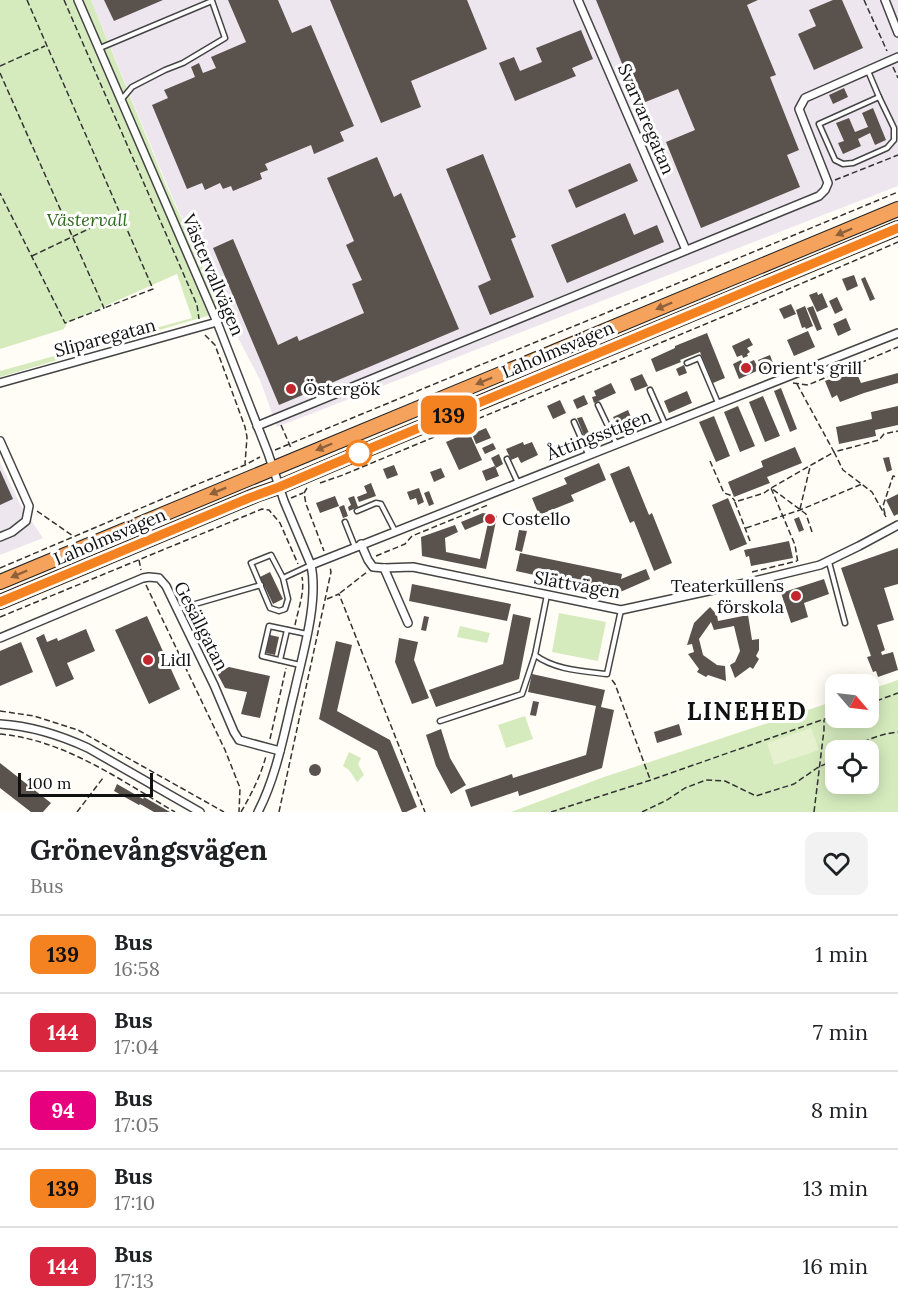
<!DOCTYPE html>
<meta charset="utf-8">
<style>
body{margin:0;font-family:Lora,serif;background:#f2f2f2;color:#202124;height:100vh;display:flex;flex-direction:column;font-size:22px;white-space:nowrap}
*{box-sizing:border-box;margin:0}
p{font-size:20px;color:#757577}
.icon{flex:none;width:33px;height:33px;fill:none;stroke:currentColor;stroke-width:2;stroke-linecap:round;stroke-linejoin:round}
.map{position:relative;height:812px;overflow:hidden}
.sheet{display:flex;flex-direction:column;background:#fff;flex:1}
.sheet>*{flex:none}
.badge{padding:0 12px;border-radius:9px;font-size:21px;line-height:39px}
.needle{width:39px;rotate:118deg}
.fabs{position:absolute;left:825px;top:674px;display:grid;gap:12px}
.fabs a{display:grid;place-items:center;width:54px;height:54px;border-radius:12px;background:#fff;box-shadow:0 3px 15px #0003;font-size:30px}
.scale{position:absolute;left:18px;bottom:15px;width:135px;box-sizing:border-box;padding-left:6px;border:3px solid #111;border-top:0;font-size:16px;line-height:21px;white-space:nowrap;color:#111;-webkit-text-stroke:4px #fff;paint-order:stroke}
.map>.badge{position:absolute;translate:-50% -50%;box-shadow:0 0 0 3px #fff}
.round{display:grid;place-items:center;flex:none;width:63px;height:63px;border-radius:12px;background:#f2f2f2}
.head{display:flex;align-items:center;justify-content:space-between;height:102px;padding:0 30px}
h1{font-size:28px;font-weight:800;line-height:45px}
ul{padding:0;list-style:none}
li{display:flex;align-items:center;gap:18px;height:78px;padding:0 30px;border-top:2px solid #e0e0e0}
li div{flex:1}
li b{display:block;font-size:22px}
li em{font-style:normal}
li .badge{min-width:66px;font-weight:700;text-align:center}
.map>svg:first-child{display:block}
</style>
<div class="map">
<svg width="898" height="812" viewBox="0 0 898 812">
<rect width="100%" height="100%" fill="#fffdf5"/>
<!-- industrial -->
<g fill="#eee6ef">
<path d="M91 0H898V186L277 427 260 380 224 311 167 185Z"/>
<path d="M0 462 21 506 43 538 0 555Z"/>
</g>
<!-- green -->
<g fill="#d5ebbd" fill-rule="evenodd">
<path d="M0 0H91L166 185 224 311 0 377V371L192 318 177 274 67 323 64 329 0 349Z"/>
<path d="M559 613 606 622 598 661 552 652Z"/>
<path d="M460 626 490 633 487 643 457 637Z"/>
<path d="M898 680V812H511L604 777 835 701 836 717H868L869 690ZM836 750H868V783H836Z"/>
<path d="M525 716 533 739 506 748 498 725Z"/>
<path d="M349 752 361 758 358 764 364 775 357 782 349 770 343 766Z"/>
</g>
<!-- pitch -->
<path fill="#e6f2cf" d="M811 728 819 750 774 765 767 743Z"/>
<!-- building -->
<g fill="#5a524d">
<path d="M104 0H163L114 21Z"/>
<path d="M228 0H278L292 33 311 25 354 126 340 132 344 141 314 154 311 145 265 164 268 170 260 173 262 179 233 191 231 186 223 189 220 183 205 190 202 183 187 189 152 105 168 98 164 90 195 77 191 67 199 63 203 73 216 68 211 57 246 42Z"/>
<path d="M330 0H467L487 49 411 81 421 107 381 123Z"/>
<path d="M596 0H758L747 5 776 75 770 77 799 150 787 155 800 187 701 228 666 142 695 130 678 89 643 103 639 91 634 93Z"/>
<path d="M833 0H842L863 48 814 70 798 34 816 26 809 10Z"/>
<path d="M581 30 593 59 572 68 576 76 515 101 499 63 514 57 520 71 542 62 536 48Z"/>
<path d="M844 88 848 97 833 104 829 95Z"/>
<path d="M873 108 886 140 875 145 870 133 858 139 861 146 843 154 838 143 844 141 836 123 849 118 855 132 868 127 862 113Z"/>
<path d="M483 154 516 237 511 239 534 297 490 315 478 286 491 280 446 169Z"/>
<path d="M377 157 394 197 401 193 459 329 279 405 213 248 233 239 278 345 297 336 299 341 364 313 352 284 362 280 346 245 354 241 327 178Z"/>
<path d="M630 163 638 181 576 208 568 190Z"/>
<path d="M625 213 634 235 657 225 664 242 567 283 551 245Z"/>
<path d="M854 275 858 286 847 291 842 279Z"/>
<path d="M865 277 875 299 870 301 861 279Z"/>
<path d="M817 292 818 295 822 293 828 307 817 312 809 295Z"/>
<path d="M837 297 843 310 835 314 829 301Z"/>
<path d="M791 304 796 314 784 319 779 309Z"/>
<path d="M805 306 813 326 806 329 805 327 802 328 796 310Z"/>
<path d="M813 306 822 329 817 331 807 308Z"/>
<path d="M846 318 851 330 838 336 833 324Z"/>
<path d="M808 331 815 347 794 356 787 340Z"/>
<path d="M707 333 725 378 713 383 700 352 680 360 681 362 656 372 651 359 675 348V346Z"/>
<path d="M749 338 753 345 747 348 750 352 747 354 748 356 743 358 742 355 737 357 732 346Z"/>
<path d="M770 355 774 366 763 371 758 360Z"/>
<path d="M741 360 743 365 754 360 759 370 739 379 733 364Z"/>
<path d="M684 365 687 373 679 376 676 369Z"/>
<path d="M855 369 861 383 898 373V383L864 393 840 402 837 395 832 398 825 381Z"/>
<path d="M642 374 648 386 635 391 630 379Z"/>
<path d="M611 383 616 393 594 403 592 397 596 396 594 391Z"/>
<path d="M781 388 797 429 790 432 774 391Z"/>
<path d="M687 391 692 403 669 413 664 401Z"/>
<path d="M584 395 588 404 577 409 573 400Z"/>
<path d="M763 396 780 436 765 442 749 402Z"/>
<path d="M560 400 566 413 553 419 547 406Z"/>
<path d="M738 406 755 446 740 452 724 412Z"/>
<path d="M898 406V425L875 430 876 436 839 444 836 427 872 419 871 412Z"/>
<path d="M628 410 633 422 618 428 613 417Z"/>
<path d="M714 416 730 456 716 462 699 422Z"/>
<path d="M582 417 589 433 584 436 577 418Z"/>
<path d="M486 428 491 438 476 444 472 434Z"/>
<path d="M469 432 482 460 459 470 446 442Z"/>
<path d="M523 442 524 445 532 442 538 455 521 463 518 457 511 460 506 449Z"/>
<path d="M493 443 496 449 485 454 482 448Z"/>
<path d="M795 447 802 463 767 477 770 483 734 497 728 482 763 467 761 461Z"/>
<path d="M499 454 503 464 496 468 491 458Z"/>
<path d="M889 457 892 470 887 472 883 458Z"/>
<path d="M599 463 606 480 571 495 574 501 539 515 532 498 567 484 564 478Z"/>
<path d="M394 465 398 475 387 479 383 469Z"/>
<path d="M495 466 499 476 486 481 482 471Z"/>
<path d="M629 466 649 515 652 513 672 563 654 571 634 521 630 523 610 474Z"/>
<path d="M441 468 445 477 434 482 430 472Z"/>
<path d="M0 470 13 499 0 505Z"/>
<path d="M371 483 376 496 359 502 357 497 367 493 364 486Z"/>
<path d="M419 488 424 502 418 505 416 498 410 500 407 492Z"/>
<path d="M429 491 434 504 429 506 424 493Z"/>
<path d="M898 494V514L894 516 886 500Z"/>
<path d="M335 496 339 506 320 513 316 503Z"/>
<path d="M354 496 358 507 349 511 348 507 351 505 348 498Z"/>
<path d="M728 498 747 544 730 551 712 505Z"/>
<path d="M344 505 348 516 343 518 339 507Z"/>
<path d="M483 513 497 516 486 569 422 556 421 537 455 525 458 532 445 538 446 552 480 559 488 523 484 522 465 530 461 522Z"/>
<path d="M799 517 804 530 799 532 794 519Z"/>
<path d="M519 530 527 531 522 552 515 550Z"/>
<path d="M789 541 793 558 751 566 749 556 746 557 744 550Z"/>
<path d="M898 548V584L884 588 894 620 877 625 885 650 881 652 882 655 893 652 898 670 878 677 876 671 873 672 867 657 871 656 841 568Z"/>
<path d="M520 553 622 574 621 579 646 569 650 579 618 593 516 571Z"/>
<path d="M270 572 283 599 273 604 260 577Z"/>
<path d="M824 579 829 594 804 603 808 617 791 623 781 593Z"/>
<path d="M412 584 511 604 507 621 409 601Z"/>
<path d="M710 607 717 615 718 621 748 615 752 640 759 639V650L756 656 759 659 753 669 750 667 735 678 730 665 735 662 740 651 734 626 714 630 711 622 699 639 703 655 717 665 725 666 726 681 708 675 706 677 697 672 699 669 688 654 694 652 692 644 687 645 694 623Z"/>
<path d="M513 614 531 618 519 679 436 707 429 690 503 664Z"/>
<path d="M147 616 180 689 149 704 115 630Z"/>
<path d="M424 616 429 617 426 631 421 630Z"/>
<path d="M86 629 95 651 67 663 74 679 56 687 36 638 44 634 47 642 57 638 58 641Z"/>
<path d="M270 635 279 637 275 655 266 653Z"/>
<path d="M399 638 418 642 414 660 429 698 412 704 395 662Z"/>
<path d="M336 641 352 645 337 711 390 740 417 807 406 812H402L377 751 319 719Z"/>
<path d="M21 642 33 672 0 686V651Z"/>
<path d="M229 667 270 676 260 718 241 714 247 692 225 688 217 673Z"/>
<path d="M532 674 605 690 601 707 614 710 602 768 519 796 518 791 471 807 465 790 512 774 513 778 586 755 596 706 528 692Z"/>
<path d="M533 701 539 702 536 716 530 715Z"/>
<path d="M679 724 682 735 657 743 654 732Z"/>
<path d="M441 729 450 758 466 785 451 794 436 766 426 735Z"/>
<path d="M0 763 51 803 43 812H31L0 788Z"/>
<circle cx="315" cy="770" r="6"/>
<path d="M117 784 143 799 144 797 170 812H154L140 804 139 805 114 791Z"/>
</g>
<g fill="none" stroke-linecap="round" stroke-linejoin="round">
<defs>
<g id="lane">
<path d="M100 48 212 1 225 38 183 63 165 70 132 87 122 99"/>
<path d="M868 71 879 97"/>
<path d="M879 97 894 128V140L887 148 853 163 843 164 835 160 819 124Z"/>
<path d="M687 363 699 358 718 403"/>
<path d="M650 390 665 424"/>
<path d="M598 405 616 443"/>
<path d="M574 422 588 454"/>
<path d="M507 459 518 483"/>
<path d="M357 511 376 503 381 504 395 531"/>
<path d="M345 522 355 547"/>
<path d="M829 562 845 623"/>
<path d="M283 578 288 599 285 609 279 611 270 608 251 563 271 555 283 578 311 565"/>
<path d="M547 595 535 655C555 670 582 671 607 674L621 610"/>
<path d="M178 609 261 585"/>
<path d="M280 660 287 630"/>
<path d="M300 665 262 656 269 626 307 634"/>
<path d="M440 721 522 694 535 655"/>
</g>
<g id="street">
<path d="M78 0 217 322 268 453 284 501 311 565C319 602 302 656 294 693 284 733 277 775 258 812"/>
<path d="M578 0 686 250"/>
<path d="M885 0 898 33"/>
<path d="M0 383 217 322"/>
<path d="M257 426 819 196 825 190 828 183 799 109 805 98 898 57"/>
<path d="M0 441 29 506 26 521 12 532 0 537"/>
<path d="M361 544 368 560 373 567 384 568 413 567 621 610 750 582 820 565 859 546 898 525"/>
<path d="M311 565 898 333"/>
<path d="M384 568 408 623"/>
<path d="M0 638 143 578 149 577 159 578 166 586 214 685 234 732 239 740 280 751"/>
<path d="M0 724C31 726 60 735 88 748L200 812"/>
</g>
<g id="highway">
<path d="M0 582 898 209"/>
<path d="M0 602 256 495 279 487 359 453 898 228"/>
</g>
</defs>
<!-- lane casing -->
<use href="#lane" stroke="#444" stroke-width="7"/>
<!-- street casing -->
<use href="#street" stroke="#444" stroke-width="10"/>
<!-- highway casing -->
<use href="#highway" stroke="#222" stroke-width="16"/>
<!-- path -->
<g stroke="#333" stroke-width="1.5" stroke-dasharray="6 3" stroke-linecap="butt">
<path d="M27 0 153 289 104 308"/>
<path d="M64 0 197 305 199 319"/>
<path d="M864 0 887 51"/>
<path d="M0 66 45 46"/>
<path d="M893 67 898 78"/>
<path d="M0 73 104 308 65 323 0 193"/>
<path d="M835 180 898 155"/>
<path d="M32 256 120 214"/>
<path d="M205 335 215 345 245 427 247 437 245 464"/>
<path d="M793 383 808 385 898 347"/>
<path d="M797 384 834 452 879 440 884 434 898 431"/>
<path d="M281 425 291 448"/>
<path d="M275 450 898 192"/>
<path d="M710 461 724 493 730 495 735 501"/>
<path d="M320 483 343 475 756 303 898 242"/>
<path d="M307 488 304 493 306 504 324 551"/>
<path d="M291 498 303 493"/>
<path d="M800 509 810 467"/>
<path d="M37 511 73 536"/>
<path d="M885 514 883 506 893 476 898 477"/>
<path d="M746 528 800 510 862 484"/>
<path d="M812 532 806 514 771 488 834 452 843 470 872 492 886 517"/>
<path d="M750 541 735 502 764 493 771 488 795 545 798 563"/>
<path d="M376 556 405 544 412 536 488 505"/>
<path d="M139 560 141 570"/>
<path d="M0 568 193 486 245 465 260 457"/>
<path d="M752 572 797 561"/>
<path d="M146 585 225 750 240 788 239 812"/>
<path d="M340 593 367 572"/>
<path d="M327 599 339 594 425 812"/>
<path d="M0 617 262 509 269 510 280 523 298 564"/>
<path d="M295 625C298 610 305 592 302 577"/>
<path d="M612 680 615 684 650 779"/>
<path d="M868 704 898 693"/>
<path d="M0 711 34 716 78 730 224 812"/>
<path d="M0 734C65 740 120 780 175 812"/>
<path d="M270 739 286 668"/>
<path d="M847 750C864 741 879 734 898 732"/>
<path d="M77 812 103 778"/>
<path d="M241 812C251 795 261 775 266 756"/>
<path d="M279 812 331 572 330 567"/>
<path d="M551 812 651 780 836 715"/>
<path d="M642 812 667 800 685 788 706 780 725 781 756 796 794 784 817 768 836 759"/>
<path d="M814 812 824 730V720"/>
</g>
<!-- lane -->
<use href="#lane" stroke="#fff" stroke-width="4"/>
<!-- street -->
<use href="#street" stroke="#fff" stroke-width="7"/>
<!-- highway -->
<use href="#highway" stroke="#f5a25d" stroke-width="14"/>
</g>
<!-- one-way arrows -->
<defs><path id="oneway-solid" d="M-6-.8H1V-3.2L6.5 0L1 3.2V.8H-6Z" transform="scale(1.5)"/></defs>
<g fill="#8e613b">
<use href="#oneway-solid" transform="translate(844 232) rotate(157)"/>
<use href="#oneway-solid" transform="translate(664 306) rotate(157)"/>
<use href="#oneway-solid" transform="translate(484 381) rotate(157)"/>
<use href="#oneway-solid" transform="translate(324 447) rotate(157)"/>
<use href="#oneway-solid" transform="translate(218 491) rotate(158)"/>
<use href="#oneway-solid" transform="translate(19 574) rotate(157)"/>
</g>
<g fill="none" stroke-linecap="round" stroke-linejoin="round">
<defs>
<path id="line" d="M0 602 249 498 279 487 359 453 898 228"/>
</defs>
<!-- line casing -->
<use href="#line" stroke="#fff" stroke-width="14"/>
<!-- line -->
<use href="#line" stroke="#f58220" stroke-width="9"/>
</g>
<!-- markers -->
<g fill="#c4262e" stroke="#fff" stroke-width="2">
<circle cx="746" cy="368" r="6"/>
<circle cx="291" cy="389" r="6"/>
<circle cx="490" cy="519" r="6"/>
<circle cx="796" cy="596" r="6"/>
<circle cx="148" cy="660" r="6"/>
</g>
<circle fill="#fff" stroke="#f58220" stroke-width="3" cx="359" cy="453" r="12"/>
<g text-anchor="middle" stroke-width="6" stroke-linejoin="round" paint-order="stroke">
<!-- street labels -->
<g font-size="18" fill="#111" stroke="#fff">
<text transform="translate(646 119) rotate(67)" y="6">Svarvaregatan</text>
<text transform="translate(213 275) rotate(67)" y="6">Västervallvägen</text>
<text transform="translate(105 338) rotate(-15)" y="6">Sliparegatan</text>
<text transform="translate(558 350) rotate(-23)" y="6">Laholmsvägen</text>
<text transform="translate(599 435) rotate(-21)" y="6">Åttingsstigen</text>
<text transform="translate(110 537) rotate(-23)" y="6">Laholmsvägen</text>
<text transform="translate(577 585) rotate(10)" y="6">Slättvägen</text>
<text transform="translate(201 626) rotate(63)" y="6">Gesällgatan</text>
</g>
<!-- park labels -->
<g font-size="18" font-style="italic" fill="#2f6b1f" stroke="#fff">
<text x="87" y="226">Västervall</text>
</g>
<!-- poi labels -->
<g font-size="18" fill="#111" stroke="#fff" text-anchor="start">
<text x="758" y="374">Orient's grill</text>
<text x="303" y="395">Östergök</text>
<text x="502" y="525">Costello</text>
<text x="784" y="592" text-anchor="end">Teaterkullens<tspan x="784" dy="21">förskola</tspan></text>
<text x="160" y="666">Lidl</text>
</g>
<!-- district labels -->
<g font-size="24" font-weight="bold" letter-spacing="1.5" fill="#111" stroke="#fff">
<text x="747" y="720">LINEHED</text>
</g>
</g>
</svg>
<div class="fabs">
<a><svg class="needle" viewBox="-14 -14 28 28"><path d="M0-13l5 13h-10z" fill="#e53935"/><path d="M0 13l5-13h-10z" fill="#757577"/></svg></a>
<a><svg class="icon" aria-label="locate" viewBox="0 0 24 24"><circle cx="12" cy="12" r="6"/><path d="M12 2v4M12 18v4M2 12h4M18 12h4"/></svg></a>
</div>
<div class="scale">100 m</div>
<b class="badge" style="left:449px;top:415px;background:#f58220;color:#111">139</b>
</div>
<section class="sheet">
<div class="head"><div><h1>Grönevångsvägen</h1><p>Bus</p></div><a class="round"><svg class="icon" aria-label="heart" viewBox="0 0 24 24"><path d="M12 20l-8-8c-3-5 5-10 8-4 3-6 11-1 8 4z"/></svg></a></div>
<ul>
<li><span class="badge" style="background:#f58220;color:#111">139</span><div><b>Bus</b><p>16:58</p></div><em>1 min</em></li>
<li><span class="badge" style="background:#d7263d;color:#fff">144</span><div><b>Bus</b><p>17:04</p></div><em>7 min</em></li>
<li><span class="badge" style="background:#e6007e;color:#fff">94</span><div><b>Bus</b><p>17:05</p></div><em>8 min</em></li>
<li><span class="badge" style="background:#f58220;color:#111">139</span><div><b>Bus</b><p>17:10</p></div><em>13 min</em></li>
<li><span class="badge" style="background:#d7263d;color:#fff">144</span><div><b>Bus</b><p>17:13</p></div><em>16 min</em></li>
</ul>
</section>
